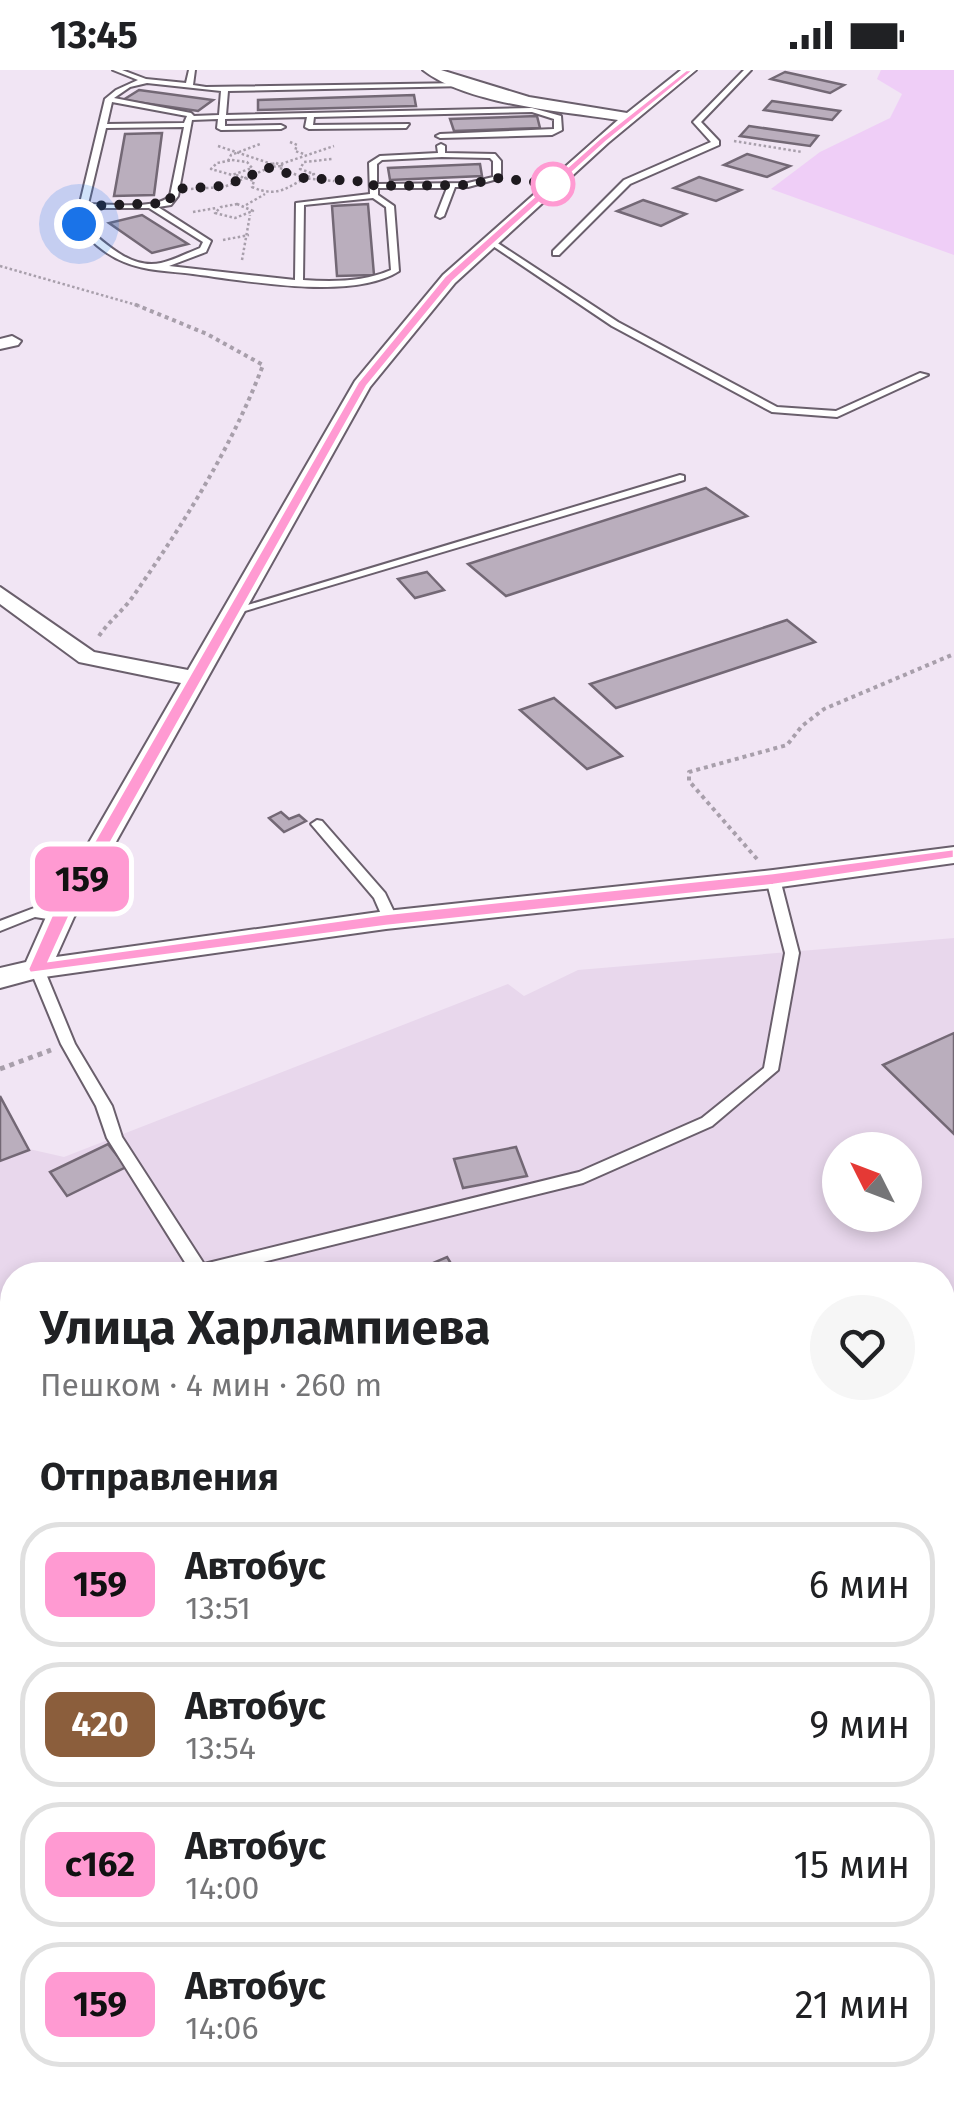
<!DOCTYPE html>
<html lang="ru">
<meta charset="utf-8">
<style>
body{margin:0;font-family:"Fira Sans",sans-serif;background:#f6f6f6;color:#202124;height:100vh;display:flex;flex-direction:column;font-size:38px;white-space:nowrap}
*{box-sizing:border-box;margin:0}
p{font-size:32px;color:#757577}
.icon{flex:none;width:55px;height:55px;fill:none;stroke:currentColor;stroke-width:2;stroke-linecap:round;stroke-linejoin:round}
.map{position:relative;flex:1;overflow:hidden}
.drawer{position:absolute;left:0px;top:1192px;width:955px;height:842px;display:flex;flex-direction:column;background:#fff;border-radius:40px 40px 0 0;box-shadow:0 5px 15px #0003}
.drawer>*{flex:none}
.badge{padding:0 20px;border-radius:15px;font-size:35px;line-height:65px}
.needle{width:65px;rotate:312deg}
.buttons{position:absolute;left:822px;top:1062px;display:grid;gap:20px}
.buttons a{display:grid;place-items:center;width:100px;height:100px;border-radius:50%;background:#fff;box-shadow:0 5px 15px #0003;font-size:50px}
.you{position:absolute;width:50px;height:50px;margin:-25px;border:8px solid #fff;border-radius:50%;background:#1a73e8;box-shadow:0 0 0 15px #1a73e833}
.map>.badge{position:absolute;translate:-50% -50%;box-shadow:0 0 0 5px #fff}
h2{padding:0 40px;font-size:38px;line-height:90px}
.round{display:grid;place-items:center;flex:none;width:105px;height:105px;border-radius:52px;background:#f6f6f6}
.summary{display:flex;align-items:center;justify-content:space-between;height:170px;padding:0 40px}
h1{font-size:48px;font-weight:700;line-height:75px}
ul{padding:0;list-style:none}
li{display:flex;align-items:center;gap:30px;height:125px;margin:0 20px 15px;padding:0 20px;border:5px solid #e0e0e0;border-radius:40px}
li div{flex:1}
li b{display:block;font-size:38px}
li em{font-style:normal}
li .badge{min-width:110px;font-weight:700;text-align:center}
.status{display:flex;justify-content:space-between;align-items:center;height:70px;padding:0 50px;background:#fff;direction:ltr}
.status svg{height:28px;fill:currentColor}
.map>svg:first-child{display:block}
</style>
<div class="status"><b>13:45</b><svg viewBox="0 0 49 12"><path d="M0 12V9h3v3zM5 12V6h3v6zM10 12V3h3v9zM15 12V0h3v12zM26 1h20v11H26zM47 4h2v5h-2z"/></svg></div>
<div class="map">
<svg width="954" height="2033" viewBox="0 0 954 2033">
<rect width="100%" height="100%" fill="#f1e5f4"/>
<!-- built -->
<path fill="#e8d7ec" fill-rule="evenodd" d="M954 868V2033H0V1026L29 1079 64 1087 508 914 524 926 578 900ZM840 1080H905V1145H840ZM12 1205H942V2022H12Z"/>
<!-- green -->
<path fill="#efcef7" d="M881 0H954V185L771 119 820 82 890 48 902 24 877 9Z"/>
<!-- building -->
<g fill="#baaebd" stroke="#736875" stroke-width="2.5">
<path d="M785 2 844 15 830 23 771 9Z"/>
<path d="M139 20 213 30 198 41 123 30Z"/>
<path d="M414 25 416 36 258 40V30Z"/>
<path d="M772 31 840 41 832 50 764 40Z"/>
<path d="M537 46 540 58 454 61 450 49Z"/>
<path d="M749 56 818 66 810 76 740 66Z"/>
<path d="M162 63 154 125 114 126 125 64Z"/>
<path d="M747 84 790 96 767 107 724 95Z"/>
<path d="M480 94 482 106 390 110 388 98Z"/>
<path d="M699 107 741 120 716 131 674 118Z"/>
<path d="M643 130 686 144 661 156 617 141Z"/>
<path d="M368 134 374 205 337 206 332 136Z"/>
<path d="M142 145 188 174 152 183 109 153Z"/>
<path d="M706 418 747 446 506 526 468 494Z"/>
<path d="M427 502 444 520 415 528 398 509Z"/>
<path d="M787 550 815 572 616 638 590 614Z"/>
<path d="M554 628 622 686 587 699 520 640Z"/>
<path d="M281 742 289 749 299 745 306 751 284 762 269 748Z"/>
<path d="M954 963V1064L883 995Z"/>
<path d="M0 1026 29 1080 0 1091Z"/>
<path d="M108 1074 126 1097 67 1126 50 1102Z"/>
<path d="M516 1077 527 1106 463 1118 454 1089Z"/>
<path d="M447 1187 458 1205H405Z"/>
<path d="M942 1557 954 1571V1776L942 1760Z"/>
</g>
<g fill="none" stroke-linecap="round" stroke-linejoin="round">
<defs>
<g id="service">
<path d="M113 0H122L146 9 186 13 189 0H195L193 15 206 17 464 13 466 16 228 21 226 45 532 38 561 46 562 60 552 65 440 68 436 66 440 64 554 59V49L532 42 314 47 313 55 409 54 406 58 309 59 305 57 307 47 225 49V56L281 55 285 57 281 59 221 60 217 58 218 49 192 50 178 126 171 135 158 137 211 171 206 182 169 196 295 210 296 133 370 124 369 93 380 86 438 83 437 76 441 74 445 76V83L495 84 501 91V108L468 117H455L444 146 440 148 436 146 447 118H378V125L394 136 399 201C352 231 248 211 193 204 170 201 145 201 124 192 104 184 89 169 75 154L105 29 116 20 138 10ZM147 13 221 21 219 45 194 46 191 43 114 28 130 17ZM112 32 187 46 184 53 107 54ZM184 57 170 126C156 140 109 134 88 134L106 58ZM442 87 490 88 493 91V107L468 113 377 114V94L382 90ZM373 128 386 137 391 200C363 212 333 212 303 210L304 135ZM87 138H149L203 172 200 178C187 183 174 190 161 193 131 200 103 172 83 154Z"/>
<path d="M744 0H751L701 52 719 71V75L630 114 559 185H553V181L624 110 711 72 693 52Z"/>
<path d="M490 168 618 252 777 337 836 341 920 303 928 305 837 347 772 342 612 256 487 172 486 170Z"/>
<path d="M680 405 684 406V410L238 543 234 544 228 541Z"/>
<path d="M317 750 322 751 385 823 395 844 391 853H381L379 850 381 844 374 828 311 754Z"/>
<path d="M773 805 780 809 799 883 778 1000 712 1056 583 1113 210 1205H193L107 1068 96 1036 61 974 30 899 37 894 44 899 75 974 112 1036 122 1067 204 1194 579 1102 702 1048 764 998 785 883 766 809Z"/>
<path d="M34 838 65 844 67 847 60 851 35 847 0 861V851Z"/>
<path d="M12 1479V1496L0 1502V1484Z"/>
<path d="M12 1818V1840L0 1846V1824Z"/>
</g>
<g id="minor">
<path d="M423 0H441L529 27 627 43 681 0H696L608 73 455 213 370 317 74 847 56 887 386 841 773 800 954 777V793L773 818 386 859 37 908 0 918V898L26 892 46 847 181 613 79 592 0 534V517L94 582 188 600 355 311 443 205 618 50C562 41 468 35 423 0Z"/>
<path d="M12 266 21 271 18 275 0 279V269Z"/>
</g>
</defs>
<!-- service casing -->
<use href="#service" stroke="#6a5f6c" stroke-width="4"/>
<!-- minor casing -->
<use href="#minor" stroke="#6a5f6c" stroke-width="4"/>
<!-- path-far2 -->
<g stroke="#a89fab" stroke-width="2.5" stroke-dasharray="2.5 2.5" stroke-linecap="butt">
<path d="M734 71 802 82"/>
<path d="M290 72 297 75 295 81 304 84"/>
<path d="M218 76 272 94"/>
<path d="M232 90 247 92 252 98 232 105 211 99 217 93Z"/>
<path d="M228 91 231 85 260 74"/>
<path d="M276 93 283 96 267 97 268 95Z"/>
<path d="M281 94 334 76"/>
<path d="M280 98 304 108 334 111"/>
<path d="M236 105 254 111 252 117C281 130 291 113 314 104L300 99 304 92 332 89"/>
<path d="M191 119 224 117 269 98"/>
<path d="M237 134 253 141 235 148 215 143 221 137Z"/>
<path d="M246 135 265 124"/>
<path d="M193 142 216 138"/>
<path d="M223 170 249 165"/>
<path d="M242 190 250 145"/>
<path d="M0 196 140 236"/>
</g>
<!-- path-far1 -->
<g stroke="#a89fab" stroke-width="4" stroke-dasharray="4 4" stroke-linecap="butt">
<path d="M99 566C109 551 124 540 134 525 184 453 232 377 263 295L207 264 134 234"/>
<path d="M757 789 689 711V702L787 675 802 656 824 639 954 584"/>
</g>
<!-- path -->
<path stroke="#a89fab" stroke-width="5" stroke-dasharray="5 5" stroke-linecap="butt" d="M0 999 51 980"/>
<!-- service -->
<use href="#service" fill="#fff" fill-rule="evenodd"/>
<!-- minor -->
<use href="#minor" fill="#fff" fill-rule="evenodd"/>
</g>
<!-- line -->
<path fill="#ff9ad2" stroke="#fff" stroke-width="2.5" d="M686 0H694L606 72 453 211 367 316 69 847 49 891 386 844 773 803 954 779V788L773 815 386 856 30 903 28 899 51 847 358 312 445 206 600 68Z"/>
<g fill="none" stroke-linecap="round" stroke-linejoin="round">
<!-- walk -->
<path stroke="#1e1a1f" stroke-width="10" stroke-dasharray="0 18" d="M79 154 84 136 168 133 175 119 224 116 269 98 304 108 372 112 374 116 468 115 497 108 553 114"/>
</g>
<!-- markers -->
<circle fill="#fff" stroke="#ff9ad2" stroke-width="5" cx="553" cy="114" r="20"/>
</svg>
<div class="buttons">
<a><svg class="needle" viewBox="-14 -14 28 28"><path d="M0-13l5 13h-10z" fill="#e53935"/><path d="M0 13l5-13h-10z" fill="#757577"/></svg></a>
</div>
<div class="you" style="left:79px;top:154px"></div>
<b class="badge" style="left:82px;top:809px;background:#ff9ad2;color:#111">159</b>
<section class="drawer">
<div class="summary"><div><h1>Улица Харлампиева</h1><p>Пешком · 4 мин · 260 m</p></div><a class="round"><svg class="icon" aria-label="heart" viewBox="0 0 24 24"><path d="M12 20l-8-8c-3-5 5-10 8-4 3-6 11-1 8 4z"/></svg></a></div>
<h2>Отправления</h2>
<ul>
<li><span class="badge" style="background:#ff9ad2;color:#111">159</span><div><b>Автобус</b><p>13:51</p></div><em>6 мин</em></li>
<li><span class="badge" style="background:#8b5e3c;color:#fff">420</span><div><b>Автобус</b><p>13:54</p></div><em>9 мин</em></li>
<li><span class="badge" style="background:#ff9ad2;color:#111">с162</span><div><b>Автобус</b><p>14:00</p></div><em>15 мин</em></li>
<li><span class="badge" style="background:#ff9ad2;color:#111">159</span><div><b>Автобус</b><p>14:06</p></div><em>21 мин</em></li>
</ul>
</section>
</div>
